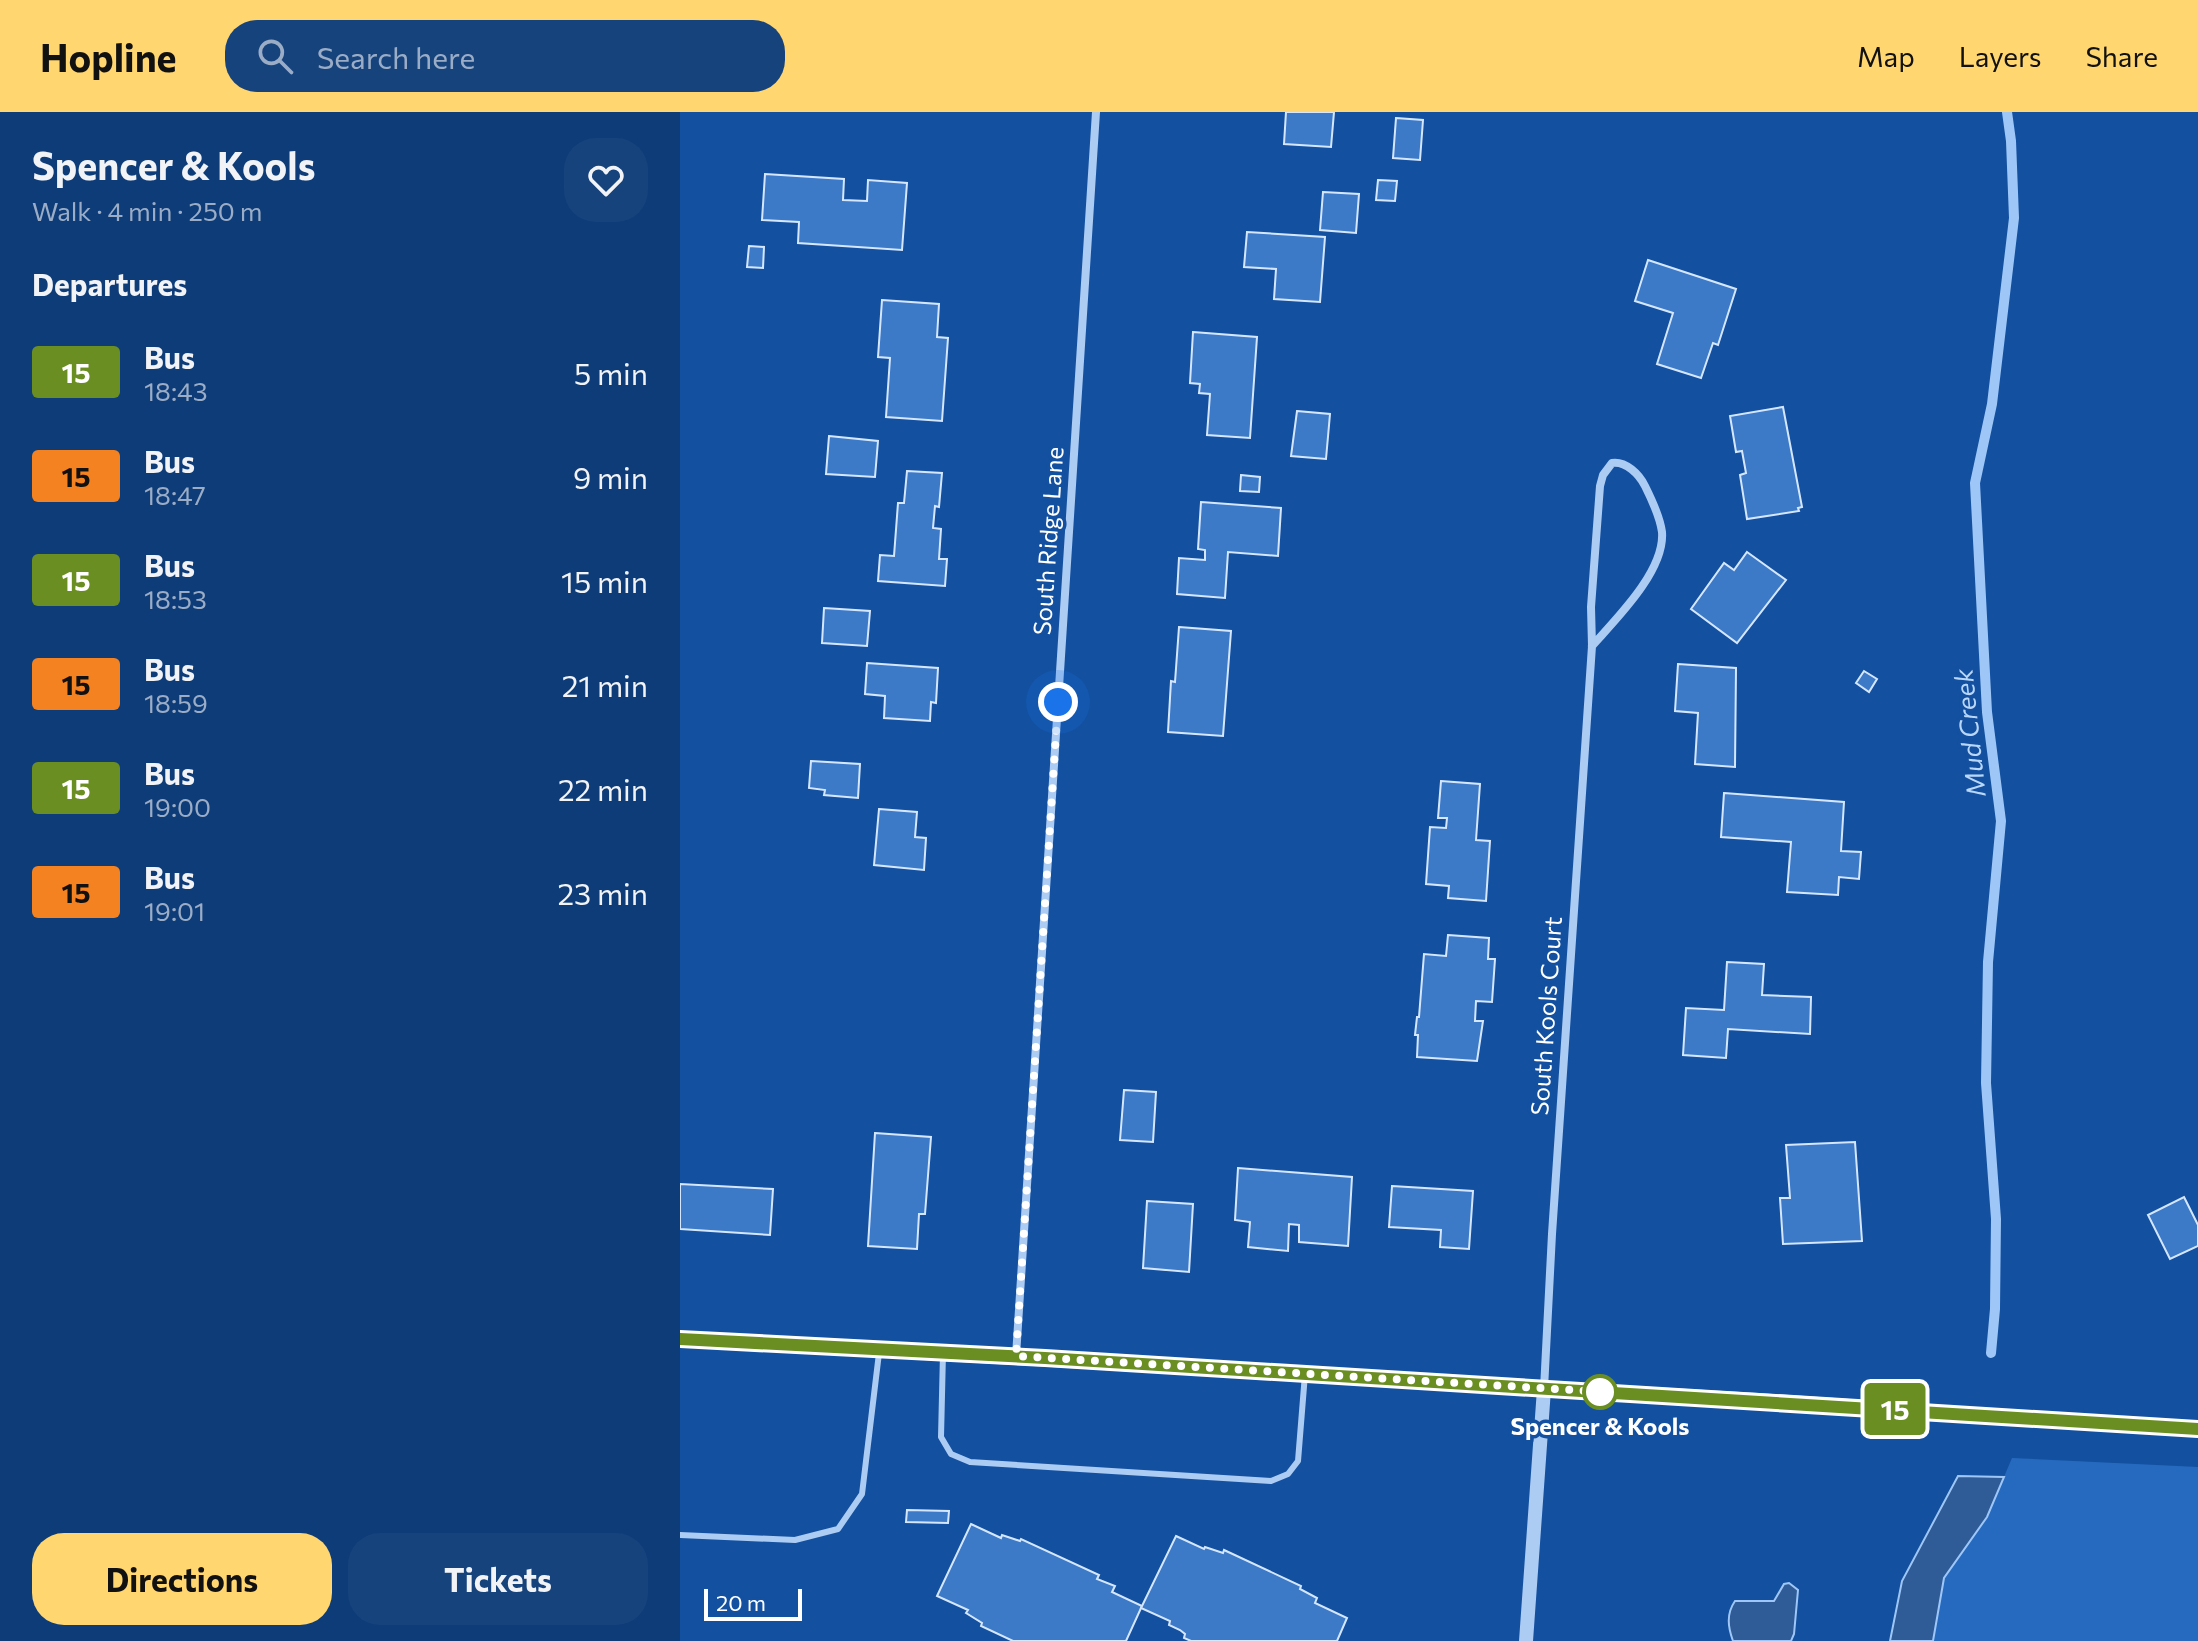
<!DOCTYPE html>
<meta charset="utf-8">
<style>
body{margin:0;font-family:Commissioner,sans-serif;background:#17437d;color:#f1f3f6;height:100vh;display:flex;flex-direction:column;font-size:30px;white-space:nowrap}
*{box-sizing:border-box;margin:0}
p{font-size:26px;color:#9badc6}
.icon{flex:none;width:44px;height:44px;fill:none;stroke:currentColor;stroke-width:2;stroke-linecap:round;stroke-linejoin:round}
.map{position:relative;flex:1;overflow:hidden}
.details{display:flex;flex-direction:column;background:#0e3c78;width:680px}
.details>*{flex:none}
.badge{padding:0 16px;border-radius:6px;font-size:28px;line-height:52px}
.scale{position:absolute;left:24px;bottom:20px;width:98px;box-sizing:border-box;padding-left:8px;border:4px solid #fff;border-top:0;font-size:22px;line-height:28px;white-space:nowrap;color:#fff;-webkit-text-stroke:6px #1350a0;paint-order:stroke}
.you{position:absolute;width:40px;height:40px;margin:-20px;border:6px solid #fff;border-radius:50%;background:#1a73e8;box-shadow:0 0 0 12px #1a73e833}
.map>.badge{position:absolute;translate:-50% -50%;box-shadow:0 0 0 4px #fff}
h2{padding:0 32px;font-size:30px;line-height:72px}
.round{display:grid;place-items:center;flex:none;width:84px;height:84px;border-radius:32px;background:#17437d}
.summary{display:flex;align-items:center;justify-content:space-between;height:136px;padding:0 32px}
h1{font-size:38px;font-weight:700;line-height:60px}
.cta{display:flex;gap:16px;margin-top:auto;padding:16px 32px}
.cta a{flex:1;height:92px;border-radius:32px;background:#ffd66f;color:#111;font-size:32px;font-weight:700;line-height:92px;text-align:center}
.cta a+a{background:#17437d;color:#f1f3f6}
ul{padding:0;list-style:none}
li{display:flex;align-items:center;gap:24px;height:104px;padding:0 32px}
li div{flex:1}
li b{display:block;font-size:30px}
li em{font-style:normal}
li .badge{min-width:88px;font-weight:700;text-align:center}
header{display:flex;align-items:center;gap:48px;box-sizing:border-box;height:112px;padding:0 40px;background:#ffd66f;color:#111}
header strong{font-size:38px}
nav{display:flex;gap:44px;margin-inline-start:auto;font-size:28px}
.search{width:560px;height:72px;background:#17437d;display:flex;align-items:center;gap:20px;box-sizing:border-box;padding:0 28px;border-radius:32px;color:#9badc6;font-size:30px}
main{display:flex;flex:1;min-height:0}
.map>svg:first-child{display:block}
</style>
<header>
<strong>Hopline</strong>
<div class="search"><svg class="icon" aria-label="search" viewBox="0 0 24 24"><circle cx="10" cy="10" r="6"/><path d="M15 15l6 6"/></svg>Search here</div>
<nav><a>Map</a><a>Layers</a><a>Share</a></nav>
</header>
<main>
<section class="details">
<div class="summary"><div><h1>Spencer &amp; Kools</h1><p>Walk · 4 min · 250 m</p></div><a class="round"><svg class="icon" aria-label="heart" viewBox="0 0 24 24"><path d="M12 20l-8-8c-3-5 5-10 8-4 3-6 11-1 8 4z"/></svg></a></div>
<h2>Departures</h2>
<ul>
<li><span class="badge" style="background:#6b8e23;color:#fff">15</span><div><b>Bus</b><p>18:43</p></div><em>5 min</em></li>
<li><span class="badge" style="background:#f58220;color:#111">15</span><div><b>Bus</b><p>18:47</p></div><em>9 min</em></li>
<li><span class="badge" style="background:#6b8e23;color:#fff">15</span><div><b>Bus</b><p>18:53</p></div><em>15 min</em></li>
<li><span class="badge" style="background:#f58220;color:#111">15</span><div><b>Bus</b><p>18:59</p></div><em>21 min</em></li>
<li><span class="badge" style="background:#6b8e23;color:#fff">15</span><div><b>Bus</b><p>19:00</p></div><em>22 min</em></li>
<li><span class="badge" style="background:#f58220;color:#111">15</span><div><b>Bus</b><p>19:01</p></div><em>23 min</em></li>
</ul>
<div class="cta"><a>Directions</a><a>Tickets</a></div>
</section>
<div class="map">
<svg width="1518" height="1529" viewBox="0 0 1518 1529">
<rect width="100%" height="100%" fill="#1350a0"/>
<!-- green -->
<path fill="#266abf" d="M1332 1346 1518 1355V1529H1253L1264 1466 1307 1405Z"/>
<!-- water -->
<g fill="#2f5b96" stroke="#9ec7f7" stroke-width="2">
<path d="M1278 1364 1324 1365 1307 1405 1264 1466 1253 1529H1210L1222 1469Z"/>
<path d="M1109 1471 1118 1478 1114 1522 1111 1529H1053C1048 1515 1046 1502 1055 1489H1094L1104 1472Z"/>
</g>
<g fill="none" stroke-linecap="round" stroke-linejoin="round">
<!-- stream -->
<path stroke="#9ec7f7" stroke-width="10" d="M1311 1241 1315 1197 1316 1107 1306 971 1308 850 1321 709 1307 600 1295 371 1312 292 1334 106 1331 29 1327 0"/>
</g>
<!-- building -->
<g fill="#3c79c7" stroke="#d5e7fe" stroke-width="2">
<path d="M606 0H654L651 35 604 32Z"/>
<path d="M716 6 743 8 740 48 713 46Z"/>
<path d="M85 62 164 67 163 88 187 89 188 68 227 71 222 138 118 131 119 110 82 108Z"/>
<path d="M698 68 717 69 715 89 696 88Z"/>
<path d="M643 80 679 82 676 121 640 118Z"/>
<path d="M567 120 645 125 640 190 594 187 596 157 564 155Z"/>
<path d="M69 134 84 135 83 156 67 155Z"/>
<path d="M968 148 1056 177 1038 233 1033 231 1021 266 977 252 993 201 955 189Z"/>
<path d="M202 188 259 192 257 225 268 226 262 309 206 305 210 246 198 245Z"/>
<path d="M513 220 577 225 570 326 527 323 530 282 519 281 520 272 510 271Z"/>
<path d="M1103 295 1122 395 1118 396 1119 399 1067 407 1060 363 1066 361 1062 339 1056 340 1050 304Z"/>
<path d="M617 299 650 302 646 347 611 344Z"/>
<path d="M149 324 198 329 195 365 146 362Z"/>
<path d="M227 359 262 361 259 395 255 394 253 416 261 417 259 447H267L265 474 198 469 200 443 214 444 218 391H224Z"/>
<path d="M561 363 580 365 579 380 560 379Z"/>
<path d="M521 390 601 396 598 444 548 440 545 486 497 482 499 446 525 448V438L518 437Z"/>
<path d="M1067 440 1106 468 1057 531 1011 497 1044 451 1054 458Z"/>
<path d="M144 496 190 499 187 534 142 531Z"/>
<path d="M499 515 551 519 543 624 488 620 491 569 495 570Z"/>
<path d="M187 551 258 556 256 591 251 590 250 609 204 606 205 584 185 582Z"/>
<path d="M998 552 1056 556 1055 655 1015 652 1018 601 995 599Z"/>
<path d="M1184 559 1197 567 1189 580 1176 571Z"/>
<path d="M131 649 180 652 178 686 144 683 145 678 129 676Z"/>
<path d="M761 669 800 672 796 728 810 729 806 789 768 786 769 774 746 772 750 715 766 716 767 706H758Z"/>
<path d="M1044 681 1164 690 1161 739 1181 740 1179 767 1159 765 1158 783 1107 780 1111 730 1041 725Z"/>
<path d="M199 697 237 700 235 725 246 726 244 758 194 753Z"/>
<path d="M768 823 809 826 808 847H815L812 890 796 889 795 909H803L797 949 737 945 738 923H735L737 905H739L744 842 766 844Z"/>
<path d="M1047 850 1084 852 1082 883 1131 885 1130 922 1048 917 1046 946 1003 943 1006 896 1044 898Z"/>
<path d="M444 978 476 980 473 1030 440 1028Z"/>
<path d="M195 1021 251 1025 245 1102H239L237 1137 188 1134Z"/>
<path d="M1175 1030 1182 1129 1103 1132 1100 1086H1110L1106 1033Z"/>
<path d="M558 1056 672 1065 668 1134 619 1130V1113L609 1112 608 1139 568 1135 570 1110 555 1108Z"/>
<path d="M0 1072 93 1077 90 1123 0 1117Z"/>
<path d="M712 1074 793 1079 789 1137 760 1135 761 1118 709 1115Z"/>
<path d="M1504 1085 1518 1113V1134L1490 1147 1468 1103Z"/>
<path d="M467 1089 513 1092 509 1160 463 1156Z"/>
<path d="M227 1398 269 1399 268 1411 226 1410Z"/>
<path d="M291 1412 321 1426 322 1423 340 1429 341 1427 419 1463 417 1467 435 1474 432 1480 462 1494 446 1529H333L301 1514 302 1511 286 1501 288 1498 257 1484Z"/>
<path d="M496 1424 524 1437 525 1435 543 1441 544 1438 621 1474 620 1477 637 1486 635 1491 667 1506 657 1529H511L504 1526 505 1522 500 1518 489 1513 490 1509 461 1496Z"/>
</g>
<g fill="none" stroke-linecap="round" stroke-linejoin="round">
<!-- service -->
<g stroke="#acccf4" stroke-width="6">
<path d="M263 1241 261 1325 271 1342 290 1350 591 1369 608 1362 618 1349 625 1262"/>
<path d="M0 1423 115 1428 158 1417 182 1382 199 1241"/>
</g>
<!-- minor -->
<g stroke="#acccf4" stroke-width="8">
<path d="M336 1244 416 0"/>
<path d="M864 1277 872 1122 912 534 911 495 920 374 923 363 932 351C946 349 959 362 965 374 972 388 980 405 982 420 985 459 936 507 912 534"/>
</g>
<!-- tertiary -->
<g stroke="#acccf4" stroke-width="14">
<path d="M0 1227 1078 1288 1518 1317"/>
<path d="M846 1529 864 1277"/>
</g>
</g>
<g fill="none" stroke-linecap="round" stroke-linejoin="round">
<defs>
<path id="line" d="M0 1227 365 1246 1518 1317"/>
</defs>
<!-- line casing -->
<use href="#line" stroke="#fff" stroke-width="18"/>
<!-- line -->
<use href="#line" stroke="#6b8e23" stroke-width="12"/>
<!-- walk -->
<path stroke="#fff" stroke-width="8" stroke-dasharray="0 14.4" d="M378 590 336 1244 925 1280H920"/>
</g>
<!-- markers -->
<circle fill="#fff" stroke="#6b8e23" stroke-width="4" cx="920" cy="1280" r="16"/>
<g text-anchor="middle" stroke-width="7" stroke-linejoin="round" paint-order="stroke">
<!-- street labels -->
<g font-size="24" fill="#fff" stroke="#1350a0">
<text transform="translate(369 429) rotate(-86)" y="8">South Ridge Lane</text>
<text transform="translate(867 904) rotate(-86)" y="8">South Kools Court</text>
</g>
<!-- stop labels -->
<g font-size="24" font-weight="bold" fill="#fff" stroke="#1350a0">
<text x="920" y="1323">Spencer &amp; Kools</text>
</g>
<!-- water labels -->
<g font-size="26" font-style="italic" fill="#b9d7fb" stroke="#1350a0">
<text transform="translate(1290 621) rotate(-96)" y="9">Mud Creek</text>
</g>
</g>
</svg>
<div class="scale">20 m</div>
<div class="you" style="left:378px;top:590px"></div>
<b class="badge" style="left:1215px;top:1297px;background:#6b8e23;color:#fff">15</b>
</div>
</main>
